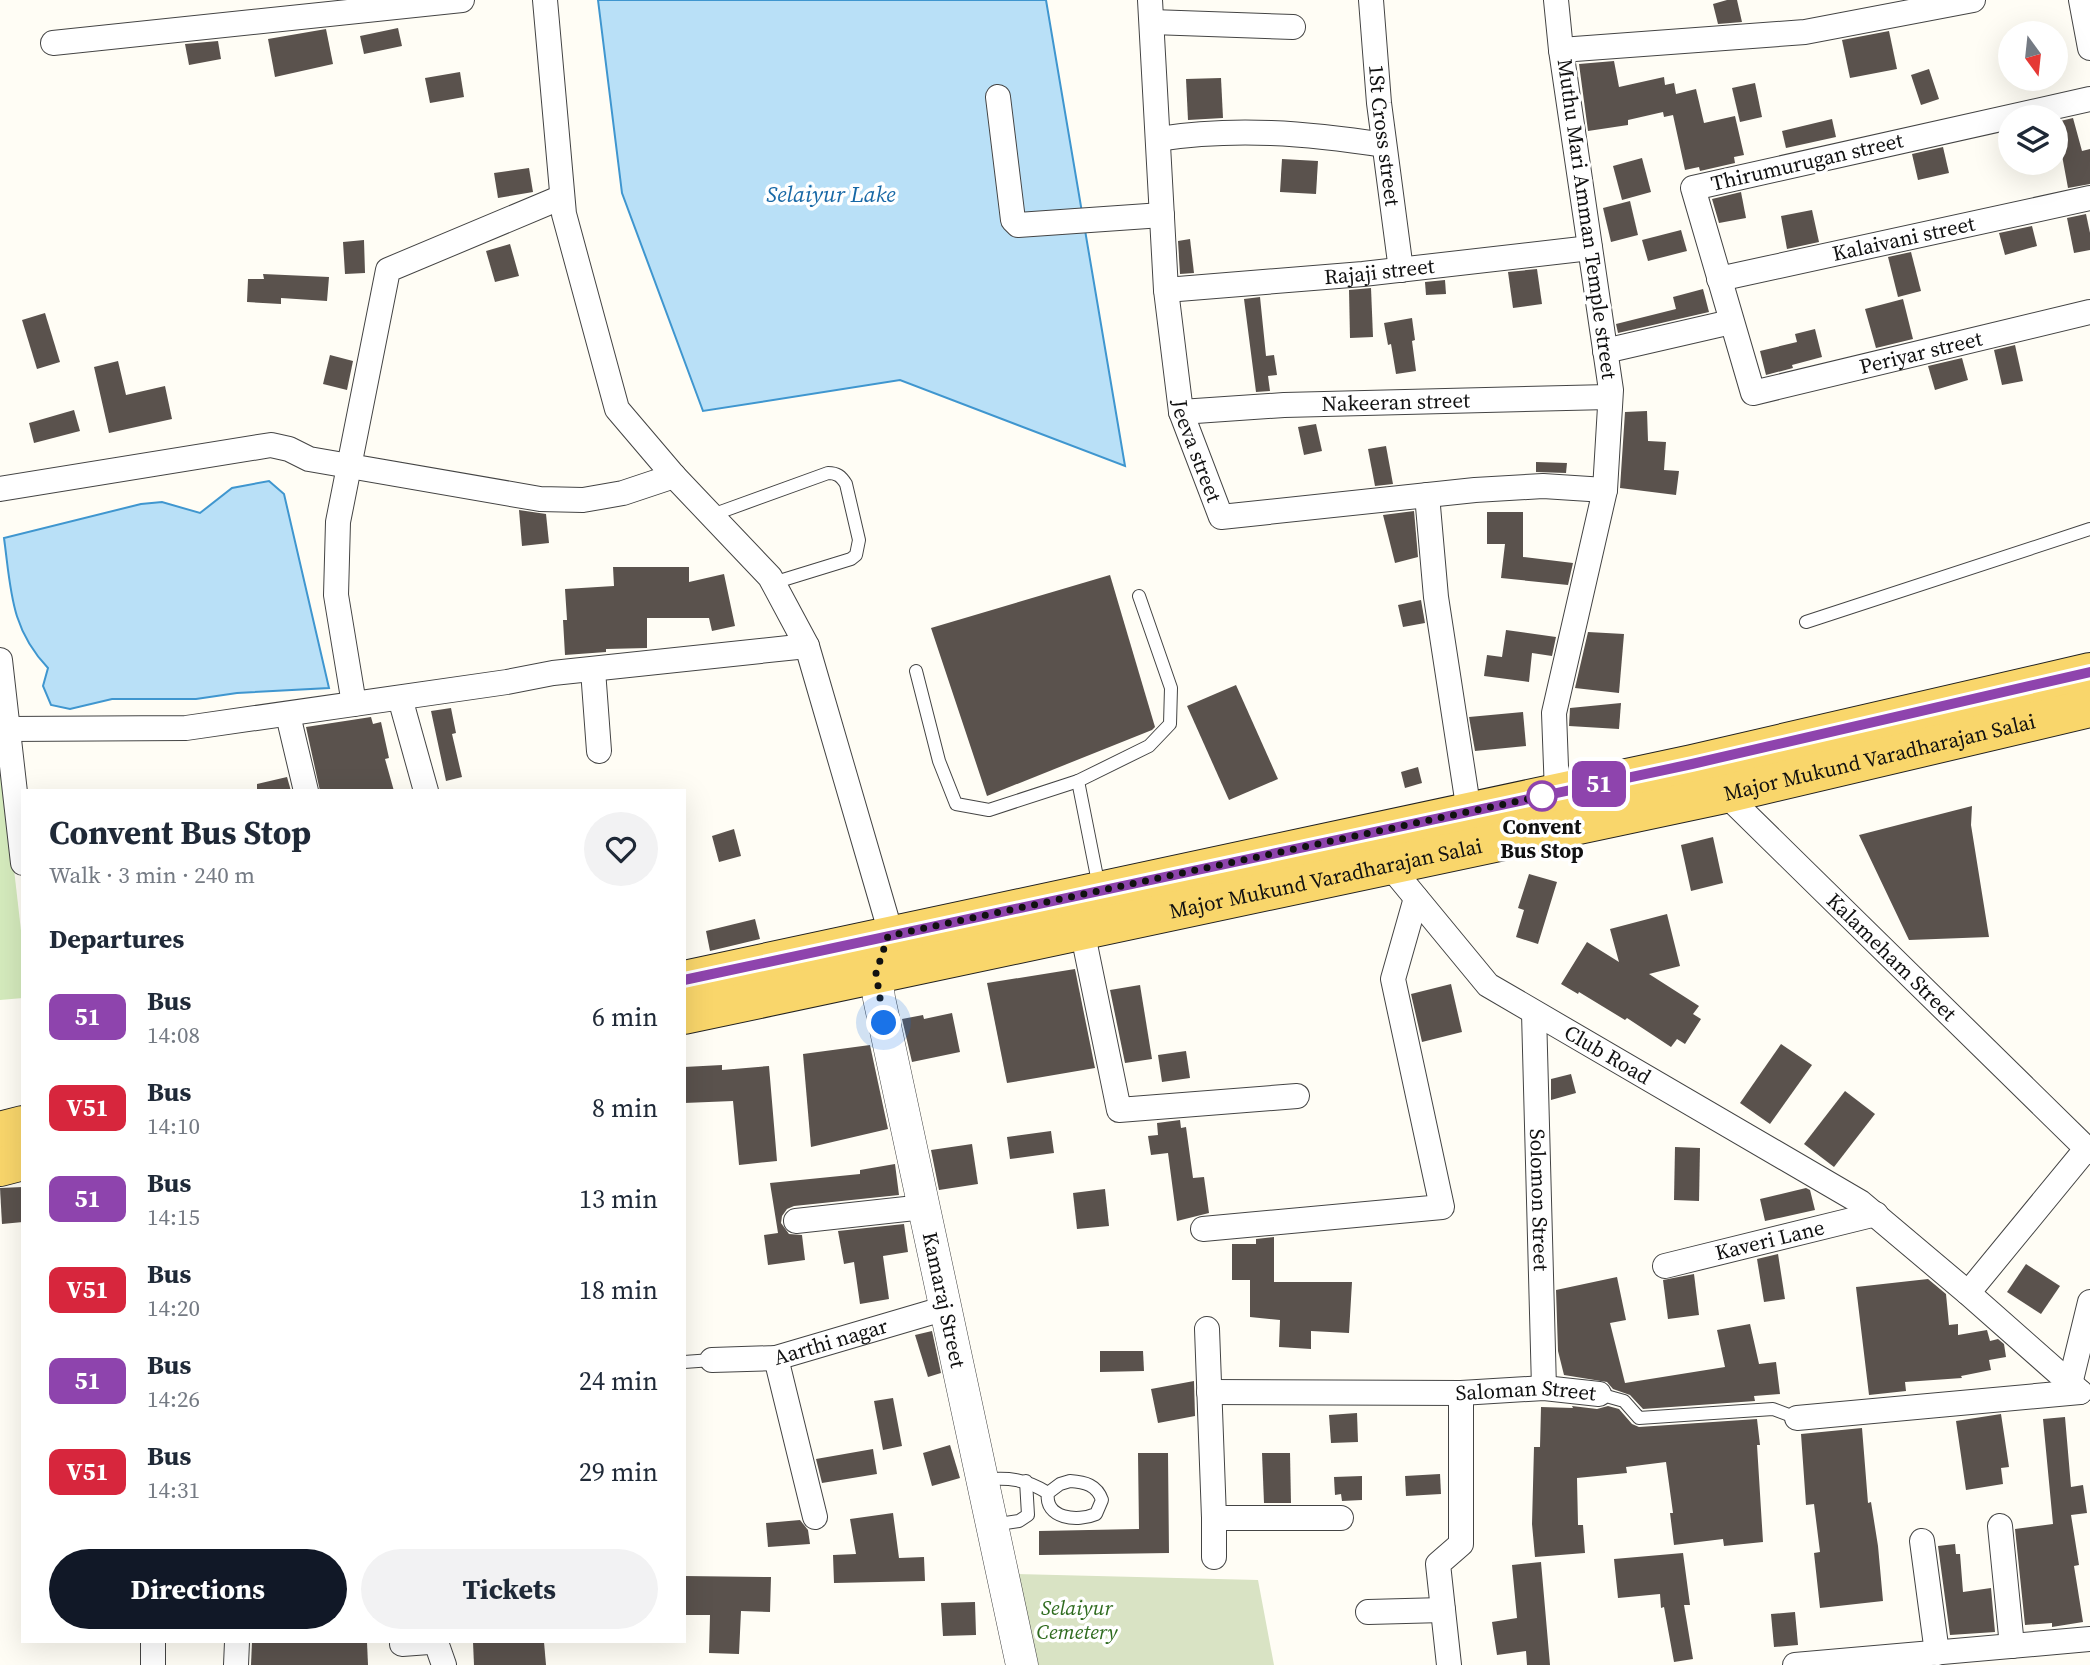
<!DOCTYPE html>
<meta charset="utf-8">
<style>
body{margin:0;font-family:"Source Serif 4",serif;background:#f2f2f3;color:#1f2937;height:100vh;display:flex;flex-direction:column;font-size:26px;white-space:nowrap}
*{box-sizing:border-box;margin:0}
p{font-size:23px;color:#747a83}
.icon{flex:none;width:38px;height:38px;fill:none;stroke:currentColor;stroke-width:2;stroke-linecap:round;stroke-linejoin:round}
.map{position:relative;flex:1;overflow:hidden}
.panel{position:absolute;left:21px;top:789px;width:665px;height:854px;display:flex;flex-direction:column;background:#fff;border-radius:0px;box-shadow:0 7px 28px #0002}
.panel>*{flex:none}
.badge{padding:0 14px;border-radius:10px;font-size:24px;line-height:46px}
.needle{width:46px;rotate:165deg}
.fabs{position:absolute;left:1998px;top:21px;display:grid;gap:14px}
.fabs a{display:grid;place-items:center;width:70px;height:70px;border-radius:50%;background:#fff;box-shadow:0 7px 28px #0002;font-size:35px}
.you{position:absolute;width:35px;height:35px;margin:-18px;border:5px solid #fff;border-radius:50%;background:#1a73e8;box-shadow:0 0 0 10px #1a73e833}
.map>.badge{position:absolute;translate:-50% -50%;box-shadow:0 0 0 4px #fff}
h2{padding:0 28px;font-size:26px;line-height:63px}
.round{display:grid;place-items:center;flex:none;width:74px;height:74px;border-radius:37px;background:#f2f2f3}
.headline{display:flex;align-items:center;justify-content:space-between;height:119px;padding:0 28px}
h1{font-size:33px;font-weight:700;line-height:52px}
.button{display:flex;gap:14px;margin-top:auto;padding:14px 28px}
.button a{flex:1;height:80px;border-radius:42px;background:#111827;color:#fff;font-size:28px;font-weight:700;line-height:80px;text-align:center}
.button a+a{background:#f2f2f3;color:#1f2937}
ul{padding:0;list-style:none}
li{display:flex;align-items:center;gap:21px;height:91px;padding:0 28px}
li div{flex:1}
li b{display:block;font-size:26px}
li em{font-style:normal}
li .badge{min-width:77px;font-weight:700;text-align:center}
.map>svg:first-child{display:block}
</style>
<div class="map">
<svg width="2090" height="1665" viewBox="0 0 2090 1665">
<rect width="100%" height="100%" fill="#fffdf5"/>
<!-- green -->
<path fill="#d5ebbd" d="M0 747 23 948V998L0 1000Z"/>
<!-- cemetery -->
<path fill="#d9e3c4" d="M1011 1574 1258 1580 1274 1665H1030Z"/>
<!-- water -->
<g fill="#b9e0f7" stroke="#3f96cf" stroke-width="2">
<path d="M598 0H1046L1125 466 900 380 703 411 622 193Z"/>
<path d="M269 481 284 494 329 688 237 693 196 699H112L70 709 51 705 43 686 48 668C10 628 11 589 4 538L141 504 162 502 200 513 232 488Z"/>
</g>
<!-- building -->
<g fill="#5a524d">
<path d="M1727 0H1737L1742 22 1718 24 1713 4Z"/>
<path d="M398 28 402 46 364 54 360 36Z"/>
<path d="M326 29 333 64 275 77 268 39Z"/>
<path d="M1889 31 1897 69 1850 78 1842 40Z"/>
<path d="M218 41 221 59 189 65 185 44Z"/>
<path d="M1614 61 1619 87 1664 77 1665 85 1674 83 1676 94 1696 89 1704 123 1735 116 1744 155 1734 157 1735 163 1700 171 1699 167 1685 170 1673 115 1664 117 1663 112 1628 120V125L1588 131 1579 64Z"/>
<path d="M1929 69 1939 99 1921 105 1911 75Z"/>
<path d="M460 72 464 97 430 103 425 78Z"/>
<path d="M1221 78 1223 118 1188 120 1186 79Z"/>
<path d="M1755 83 1762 117 1740 122 1732 88Z"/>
<path d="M2073 118 2082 151 2090 149V184L2068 188 2061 150 2056 140V122Z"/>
<path d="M1832 119 1836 137 1786 148 1782 131Z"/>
<path d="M1943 147 1949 173 1918 180 1912 154Z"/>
<path d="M1642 158 1651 192 1622 200 1613 166Z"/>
<path d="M1282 159 1318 161 1316 194 1280 192Z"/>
<path d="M529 168 533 192 498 198 494 173Z"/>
<path d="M1741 192 1746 218 1719 223 1712 199Z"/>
<path d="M1630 201 1638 235 1611 242 1603 208Z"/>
<path d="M1812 210 1819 242 1787 249 1781 216Z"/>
<path d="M2086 214 2090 233V250L2074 253 2067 218Z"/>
<path d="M2032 226 2037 246 2005 255 1999 233Z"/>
<path d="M1681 230 1687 251 1648 261 1642 240Z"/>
<path d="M1190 239 1194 273 1180 274 1178 241Z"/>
<path d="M364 240 365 273 345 274 343 242Z"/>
<path d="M510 244 519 276 495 282 486 251Z"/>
<path d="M1911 252 1921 291 1898 297 1888 257Z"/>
<path d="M1537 269 1542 304 1513 308 1508 272Z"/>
<path d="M263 274 329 277 327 301 281 298V304L247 302 248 279H264Z"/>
<path d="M1445 280 1446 294 1426 295 1425 282Z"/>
<path d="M1371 288 1373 337 1350 338 1349 290Z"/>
<path d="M1703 289 1709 312 1618 333 1616 324 1676 309 1673 297Z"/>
<path d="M1260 297 1266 356 1274 355 1277 375 1268 376 1270 391 1256 392 1244 299Z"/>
<path d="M1903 299 1913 339 1876 348 1865 309Z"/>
<path d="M45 313 60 362 37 369 22 320Z"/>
<path d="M1412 318 1415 340 1412 341 1416 371 1396 374 1391 344 1388 345 1384 323Z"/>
<path d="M1815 329 1822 357 1792 365 1793 368 1766 375 1760 351 1797 342 1795 334Z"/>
<path d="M2015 345 2023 381 2002 385 1994 350Z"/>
<path d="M330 355 353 361 347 390 323 384Z"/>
<path d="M1962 358 1968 380 1935 390 1928 366Z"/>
<path d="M118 361 126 395 165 386 172 419 109 433 94 367Z"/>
<path d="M74 410 80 431 34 443 29 423Z"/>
<path d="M1647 411 1648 441 1666 442 1664 470 1679 471 1676 495 1620 488 1625 412Z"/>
<path d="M1316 424 1322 451 1304 455 1298 427Z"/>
<path d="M1386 446 1393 484 1375 486 1368 449Z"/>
<path d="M1536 462 1567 463 1566 473 1536 472Z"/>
<path d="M519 510 546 514 549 543 522 546Z"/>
<path d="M1414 511 1418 557 1395 563 1383 515Z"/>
<path d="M1487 512H1523V557L1573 563 1568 585 1501 578 1505 544H1487Z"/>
<path d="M613 567H689V582L724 574 735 626 712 631 709 618H647V648L606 649V652L565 655 563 620H567L565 589 614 586Z"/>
<path d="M1110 575 1155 727 1152 730 987 796 931 628Z"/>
<path d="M1421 600 1425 623 1403 627 1398 605Z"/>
<path d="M1506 630 1556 637 1552 656 1532 653 1529 682 1484 676 1487 655 1502 657Z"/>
<path d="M1588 632 1624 634 1619 693 1575 688Z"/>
<path d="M1236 685 1278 779 1229 800 1187 706Z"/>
<path d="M1621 703 1619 729 1569 726 1570 708Z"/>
<path d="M451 708 456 733 452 734 462 777 446 781 431 711Z"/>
<path d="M1523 712 1526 746 1475 751 1469 717Z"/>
<path d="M371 717 373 724 381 722 389 758 385 759 394 791H320L306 727Z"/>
<path d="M1418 767 1422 783 1405 788 1401 772Z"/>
<path d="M287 777 291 791H257V784Z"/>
<path d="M1972 806 1971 825 1989 937 1909 940 1859 835Z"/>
<path d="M734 829 741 856 719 862 712 836Z"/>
<path d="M1713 837 1723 883 1691 891 1681 845Z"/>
<path d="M1529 874 1557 882 1538 944 1516 937 1524 910 1518 908Z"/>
<path d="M1667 914 1680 966 1649 974 1699 1006 1693 1014 1701 1019 1685 1044 1677 1039 1671 1047 1627 1018 1625 1020 1579 992 1578 994 1561 984 1587 942 1619 962 1610 929Z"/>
<path d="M755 919 760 939 710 951 706 931Z"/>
<path d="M1075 969 1095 1068 1007 1083 987 983Z"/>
<path d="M1451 984 1462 1032 1422 1042 1411 994Z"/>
<path d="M1140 985 1152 1059 1125 1063 1110 990Z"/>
<path d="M952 1013 960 1052 912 1062 902 1019 923 1015 924 1019Z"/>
<path d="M1781 1044 1812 1065 1770 1124 1740 1103Z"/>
<path d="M870 1045 888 1129 811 1147 803 1054Z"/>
<path d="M1186 1051 1190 1078 1162 1082 1158 1055Z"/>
<path d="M722 1065V1070L769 1066 777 1161 739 1165 733 1101 684 1103V1067Z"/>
<path d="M1571 1074 1576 1093 1551 1100V1079Z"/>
<path d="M1845 1091 1875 1114 1834 1167 1804 1144Z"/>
<path d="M1180 1120 1181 1128 1186 1127 1193 1178 1204 1177 1209 1213 1177 1221 1168 1153 1151 1155 1148 1136 1158 1135 1157 1123Z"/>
<path d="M1051 1131 1054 1153 1010 1159 1007 1137Z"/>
<path d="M972 1144 978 1184 939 1190 931 1150Z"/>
<path d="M1675 1147 1700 1148 1699 1201 1674 1200Z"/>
<path d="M895 1164 899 1195 794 1206 787 1209 782 1216 781 1223 789 1234 802 1235 805 1260 768 1265 764 1235 778 1233 770 1183 860 1174V1170Z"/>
<path d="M23 1187V1222L2 1224 0 1188Z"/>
<path d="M1806 1188 1810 1190 1815 1210 1765 1221 1760 1199Z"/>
<path d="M1105 1189 1109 1226 1077 1229 1073 1193Z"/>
<path d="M904 1224 908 1252 883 1256 889 1299 860 1304 854 1262 844 1264 838 1231Z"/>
<path d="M1274 1237V1282H1352L1349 1333 1311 1331V1349L1279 1347 1280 1320 1250 1317V1280H1232V1244H1256V1239Z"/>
<path d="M1778 1254 1785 1299 1764 1302 1757 1259Z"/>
<path d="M2026 1264 2060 1286 2041 1314 2007 1292Z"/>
<path d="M1694 1274 1699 1315 1668 1319 1663 1280Z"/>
<path d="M1617 1277 1626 1320 1610 1323 1625 1383 1725 1367 1717 1330 1750 1324 1759 1364 1776 1362 1780 1394 1754 1396 1755 1401 1643 1409 1630 1395 1613 1389 1607 1382 1564 1375 1558 1351 1556 1290Z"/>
<path d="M1928 1279 1946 1294 1949 1325 1958 1324V1335L1987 1330 1990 1341 1998 1339 2004 1344 2006 1357 1989 1360 1991 1370 1961 1376 1962 1378 1905 1382 1906 1391 1869 1395 1856 1287Z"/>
<path d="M932 1331 941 1373 928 1377 915 1335Z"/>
<path d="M1100 1351H1143L1144 1371 1100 1372Z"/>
<path d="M1194 1381 1195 1416 1158 1423 1151 1389Z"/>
<path d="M893 1398 902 1446 883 1450 874 1401Z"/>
<path d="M1572 1406 1597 1409 1608 1406 1619 1409 1632 1424 1639 1427 1757 1419 1760 1445H1757L1763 1542 1724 1546 1723 1539 1674 1545 1670 1513H1673L1666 1462 1626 1467 1627 1473 1577 1478 1578 1525H1583L1585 1553 1535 1557 1532 1524 1534 1447H1540L1541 1407 1573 1408Z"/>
<path d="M1357 1413 1358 1442 1331 1443 1329 1415Z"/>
<path d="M2001 1414 2009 1467 2001 1468 2003 1484 1966 1490 1956 1421Z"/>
<path d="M2065 1417 2071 1487 2083 1485 2087 1513 2071 1515 2079 1565 2074 1566 2083 1622 2052 1627V1623L2025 1625 2015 1529 2053 1524 2043 1419Z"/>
<path d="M1862 1428 1868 1503 1871 1502 1878 1546 1883 1601 1820 1608 1814 1553 1820 1552 1814 1504 1806 1505 1801 1434Z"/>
<path d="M950 1445 960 1478 932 1486 923 1453Z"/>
<path d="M873 1449 877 1474 822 1483 816 1459Z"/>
<path d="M1138 1453H1168L1169 1553 1039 1555V1531L1139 1529Z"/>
<path d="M1262 1453H1290L1291 1503H1264Z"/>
<path d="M1440 1474 1441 1494 1406 1496 1405 1476Z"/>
<path d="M1362 1476V1500L1342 1501 1341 1494 1335 1495 1334 1477Z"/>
<path d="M893 1513 899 1558 924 1557 925 1581 834 1583 833 1555 856 1554 850 1519Z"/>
<path d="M800 1520 808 1530 810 1544 768 1547 766 1523Z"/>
<path d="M1955 1544 1956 1554H1960L1963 1592 1991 1588 1995 1632 1950 1635 1938 1546Z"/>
<path d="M1683 1553 1690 1605H1684L1693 1659 1674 1662 1664 1607 1661 1608 1660 1594 1618 1598 1614 1559Z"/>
<path d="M1541 1562 1550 1665H1527L1526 1651 1497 1655 1492 1622 1517 1618 1512 1565Z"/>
<path d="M684 1576 771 1577 770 1612 741 1611 739 1654 709 1653 710 1615H684Z"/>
<path d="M975 1602 976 1635 943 1636 941 1603Z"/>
<path d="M1795 1612 1798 1645 1774 1647 1771 1614Z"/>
<path d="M252 1642H367L368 1665H251Z"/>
<path d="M473 1642H544L546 1665H474Z"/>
</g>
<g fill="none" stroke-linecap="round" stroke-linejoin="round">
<defs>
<g id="service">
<path d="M712 515 828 473C837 473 841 476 846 484L859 540 856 555 851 559 773 583"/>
<path d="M1806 622 2090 529"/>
<path d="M916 671 939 761 956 804 989 810 1078 781"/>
<path d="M1099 887 1078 781 1149 746 1170 724 1171 688 1139 596"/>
<path d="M684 1362 712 1360"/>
<path d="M1599 1394 1624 1401 1639 1418 1773 1409 1797 1418"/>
<path d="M982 1480C1008 1477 1026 1479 1048 1493"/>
<path d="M1070 1481C1085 1482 1097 1485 1102 1500L1096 1514C1078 1522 1044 1519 1048 1493L1060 1484Z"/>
<path d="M992 1525 1019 1521 1028 1515 1026 1481"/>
</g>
<g id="minor">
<path d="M545 0 564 214 617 409 674 476 770 577 807 646 889 927 888 936"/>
<path id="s1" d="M1150 0 1166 290 1181 412 1221 517 1475 490 1543 486 1605 490"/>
<path id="s2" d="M1371 0 1379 103 1401 270"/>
<path d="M1556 0 1561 50"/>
<path d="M2081 0 2090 48"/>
<path d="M1152 22 1293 27"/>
<path d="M53 43 462 0"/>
<path d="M998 97 1013 220 1018 225 1162 215"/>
<path id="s3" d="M2090 99 1693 188 1753 393 2090 312"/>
<path d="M1158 139C1235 127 1307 133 1384 145"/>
<path id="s4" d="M1719 279 2090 198"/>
<path id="s5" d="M1166 290 1363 274 1590 248"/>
<path d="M1605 351 1731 322"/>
<path id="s6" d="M1181 412 1284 405 1609 397"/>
<path d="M0 489 271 445 289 449 309 459 540 499 583 500 623 493 674 476"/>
<path d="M1427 495 1436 597 1469 812"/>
<path d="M0 660 23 863"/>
<path d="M593 670 599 751"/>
<path d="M400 698 426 791"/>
<path d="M354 704 336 595 338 522 388 270 562 197"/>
<path d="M288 715 306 791"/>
<path d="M8 729 186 728 507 682 553 673 807 646"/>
<path id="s7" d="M1718 787 2090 1152"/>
<path d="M1557 793 1554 713 1605 490 1611 390 1561 50 1805 32 1973 0"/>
<path id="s8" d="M1389 865 1488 985 1860 1202 1968 1293 2080 1392"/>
<path d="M1082 930 1119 1110 1297 1096"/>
<path id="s9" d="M1534 1013 1544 1388"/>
<path d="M796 1221 924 1207"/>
<path d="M1203 1229 1442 1207 1393 979 1416 898"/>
<path id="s10" d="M1665 1266 1876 1214"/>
<path d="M1968 1293 2087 1148"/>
<path d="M1207 1329 1214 1518H1341"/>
<path d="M776 1358 815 1517"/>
<path id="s11" d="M712 1360 776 1358 946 1308"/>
<path d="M2070 1384 2090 1302"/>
<path id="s12" d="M1209 1392 1461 1393 1544 1388 1599 1394"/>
<path d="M1797 1418 2080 1392"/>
<path d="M1214 1518V1557"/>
<path d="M2000 1526 2012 1646"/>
<path d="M1922 1541 1937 1653"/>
<path d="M1368 1612 1443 1610"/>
<path d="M153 1642V1665"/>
<path d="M402 1644 429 1642 437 1645 444 1665"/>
<path d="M236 1665 237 1642"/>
<path d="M1449 1665 1438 1564 1461 1544V1393"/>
<path d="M1795 1665 2090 1639"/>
</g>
<g id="tertiary">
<path id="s13" d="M883 951 876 973 879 998 1022 1665"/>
</g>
<g id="primary">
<path d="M684 980 1692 764 2090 672"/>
<path id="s14" d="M684 1015 1725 794 2090 708"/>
<path d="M0 1131 23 1125"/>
<path d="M0 1167 23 1161"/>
</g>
</defs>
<!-- service casing -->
<use href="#service" stroke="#444" stroke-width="14"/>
<!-- minor casing -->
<use href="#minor" stroke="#444" stroke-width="26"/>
<!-- tertiary casing -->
<use href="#tertiary" stroke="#444" stroke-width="33"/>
<!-- primary casing -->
<use href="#primary" stroke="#222" stroke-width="40"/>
<!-- service -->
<use href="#service" stroke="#fff" stroke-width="12"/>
<!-- minor -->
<use href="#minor" stroke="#fff" stroke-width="24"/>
<!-- tertiary -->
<use href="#tertiary" stroke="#fff" stroke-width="32"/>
<!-- primary -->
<use href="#primary" stroke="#f9d66b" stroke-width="38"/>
</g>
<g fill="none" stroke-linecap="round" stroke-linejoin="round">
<defs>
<path id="line" d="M684 980 1692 764 2090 672"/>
</defs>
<!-- line casing -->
<use href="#line" stroke="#fff" stroke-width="16"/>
<!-- line -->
<use href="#line" stroke="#8e44ad" stroke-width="10"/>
<!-- walk -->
<path stroke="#111" stroke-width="7" stroke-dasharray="0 12.6" d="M884 1023 876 973 888 936 1542 796"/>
</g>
<!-- markers -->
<circle fill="#fff" stroke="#8e44ad" stroke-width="3.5" cx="1542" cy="796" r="14"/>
<g text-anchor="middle" stroke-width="7" stroke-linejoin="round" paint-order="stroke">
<!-- street labels -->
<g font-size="21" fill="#111" stroke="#fff">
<text dy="7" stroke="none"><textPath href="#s2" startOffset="136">1St Cross street</textPath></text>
<text transform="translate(1807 162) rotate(-13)" y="7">Thirumurugan street</text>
<text transform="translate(1587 219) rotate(82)" y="7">Muthu Mari Amman Temple street</text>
<text dy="7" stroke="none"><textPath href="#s4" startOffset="189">Kalaivani street</textPath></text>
<text dy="7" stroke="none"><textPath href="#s5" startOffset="214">Rajaji street</textPath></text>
<text dy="7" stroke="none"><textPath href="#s3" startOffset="793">Periyar street</textPath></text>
<text dy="7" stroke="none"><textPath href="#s6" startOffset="215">Nakeeran street</textPath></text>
<text dy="7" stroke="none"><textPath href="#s1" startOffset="455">Jeeva street</textPath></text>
<text dy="7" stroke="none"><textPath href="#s14" startOffset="1223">Major Mukund Varadharajan Salai</textPath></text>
<text dy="7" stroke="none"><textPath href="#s14" startOffset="656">Major Mukund Varadharajan Salai</textPath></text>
<text dy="7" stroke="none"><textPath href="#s7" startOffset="243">Kalameham Street</textPath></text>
<text dy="7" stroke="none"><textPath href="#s8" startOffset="294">Club Road</textPath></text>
<text dy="7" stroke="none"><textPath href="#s9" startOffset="187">Solomon Street</textPath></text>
<text dy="7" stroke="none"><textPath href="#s10" startOffset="108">Kaveri Lane</textPath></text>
<text dy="7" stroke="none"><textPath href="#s13" startOffset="357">Kamaraj Street</textPath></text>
<text dy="7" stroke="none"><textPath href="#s11" startOffset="121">Aarthi nagar</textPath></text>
<text dy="7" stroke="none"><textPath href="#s12" startOffset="317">Saloman Street</textPath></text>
</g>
<!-- stop labels -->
<g font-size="21" font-weight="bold" fill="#111" stroke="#fff">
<text x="1542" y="834">Convent<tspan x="1542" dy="24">Bus Stop</tspan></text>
</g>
<!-- park labels -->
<g font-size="21" font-style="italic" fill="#2f6b1f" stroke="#fff">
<text x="1077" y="1615">Selaiyur<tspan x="1077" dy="24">Cemetery</tspan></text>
</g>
<!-- water labels -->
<g font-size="23" font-style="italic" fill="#1768a6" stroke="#fff">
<text x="831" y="202">Selaiyur Lake</text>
</g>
</g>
</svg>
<div class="fabs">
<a><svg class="needle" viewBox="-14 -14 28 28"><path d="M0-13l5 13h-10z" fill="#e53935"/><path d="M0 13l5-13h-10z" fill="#747a83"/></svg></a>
<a><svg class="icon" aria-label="layers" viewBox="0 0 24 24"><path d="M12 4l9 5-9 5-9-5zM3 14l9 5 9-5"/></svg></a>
</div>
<div class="you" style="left:884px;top:1023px"></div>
<b class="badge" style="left:1599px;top:784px;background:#8e44ad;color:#fff">51</b>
<section class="panel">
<div class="headline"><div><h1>Convent Bus Stop</h1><p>Walk · 3 min · 240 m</p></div><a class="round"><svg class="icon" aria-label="heart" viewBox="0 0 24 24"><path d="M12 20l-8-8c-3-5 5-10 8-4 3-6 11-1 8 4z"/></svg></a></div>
<h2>Departures</h2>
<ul>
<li><span class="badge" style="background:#8e44ad;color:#fff">51</span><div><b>Bus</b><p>14:08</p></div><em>6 min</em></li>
<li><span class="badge" style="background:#d7263d;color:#fff">V51</span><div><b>Bus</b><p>14:10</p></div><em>8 min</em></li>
<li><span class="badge" style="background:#8e44ad;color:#fff">51</span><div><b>Bus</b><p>14:15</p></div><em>13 min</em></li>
<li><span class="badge" style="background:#d7263d;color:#fff">V51</span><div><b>Bus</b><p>14:20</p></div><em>18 min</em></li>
<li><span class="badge" style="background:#8e44ad;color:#fff">51</span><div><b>Bus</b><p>14:26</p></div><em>24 min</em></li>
<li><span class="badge" style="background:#d7263d;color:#fff">V51</span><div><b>Bus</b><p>14:31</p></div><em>29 min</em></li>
</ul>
<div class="button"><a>Directions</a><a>Tickets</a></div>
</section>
</div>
